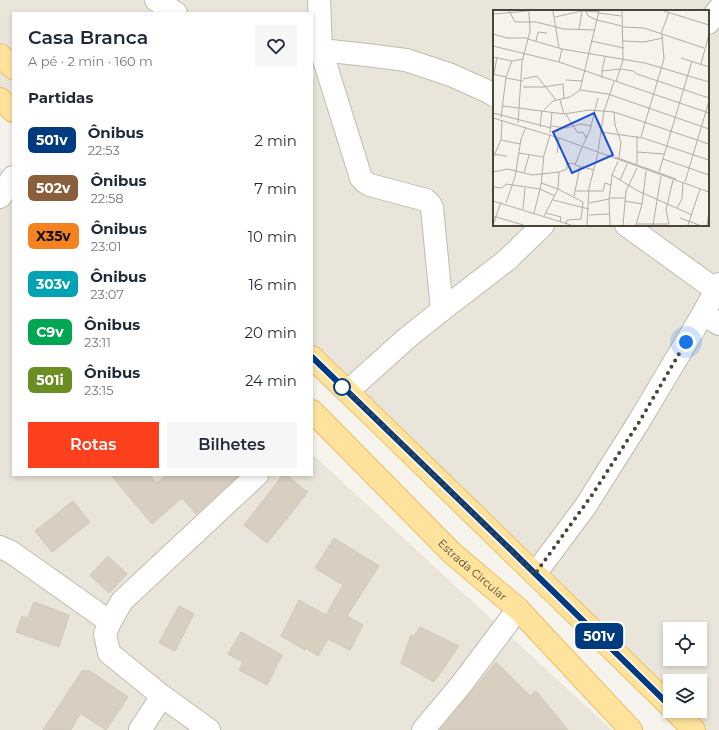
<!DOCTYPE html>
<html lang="pt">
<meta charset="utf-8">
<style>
body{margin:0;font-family:Montserrat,sans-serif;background:#f6f6f7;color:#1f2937;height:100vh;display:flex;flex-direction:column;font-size:15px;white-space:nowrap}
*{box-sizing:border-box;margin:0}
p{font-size:13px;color:#747a83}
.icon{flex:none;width:22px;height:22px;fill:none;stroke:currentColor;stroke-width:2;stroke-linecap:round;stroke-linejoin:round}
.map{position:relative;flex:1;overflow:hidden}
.details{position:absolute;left:12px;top:12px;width:301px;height:464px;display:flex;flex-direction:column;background:#fff;border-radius:0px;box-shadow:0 2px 6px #0003}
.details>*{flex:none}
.badge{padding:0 8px;border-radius:6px;font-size:14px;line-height:26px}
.fabs{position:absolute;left:663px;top:622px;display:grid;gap:8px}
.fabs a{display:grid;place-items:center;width:44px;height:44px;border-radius:0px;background:#fff;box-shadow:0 2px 6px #0003;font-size:20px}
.you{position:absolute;width:20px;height:20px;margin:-10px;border:3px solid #fff;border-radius:50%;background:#1a73e8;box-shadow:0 0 0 6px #1a73e833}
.map>.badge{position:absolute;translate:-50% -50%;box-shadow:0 0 0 2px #fff}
h2{padding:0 16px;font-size:15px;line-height:36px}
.round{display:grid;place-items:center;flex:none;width:42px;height:42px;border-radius:0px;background:#f6f6f7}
.headline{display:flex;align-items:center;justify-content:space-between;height:68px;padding:0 16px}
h1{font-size:19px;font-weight:600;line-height:30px}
.primary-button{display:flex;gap:8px;margin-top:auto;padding:8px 16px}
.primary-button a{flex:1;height:46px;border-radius:0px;background:#fc3f1d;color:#fff;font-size:16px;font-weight:600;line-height:46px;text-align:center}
.primary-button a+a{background:#f6f6f7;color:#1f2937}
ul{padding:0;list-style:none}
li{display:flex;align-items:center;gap:12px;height:48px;padding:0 16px}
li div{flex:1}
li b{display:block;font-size:15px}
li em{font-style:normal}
li .badge{min-width:44px;font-weight:700;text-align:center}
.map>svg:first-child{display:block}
</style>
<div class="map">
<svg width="719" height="730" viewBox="0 0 719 730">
<rect width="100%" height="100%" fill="#f6f3ec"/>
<!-- residential -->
<g fill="#eae5da" fill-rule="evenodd">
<path d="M0 0H719V730H695L675 711H700V681H670V707L312 376V13H13V101L0 89ZM494 11H708V225H494ZM670 629H700V659H670Z"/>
<path d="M0 168 13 180V475H312V454L612 730H0Z"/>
</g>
<!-- building -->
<g fill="#d8cfc1" stroke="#d3c7b4">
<path d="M111 475H149L157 483 167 475H239L196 514 182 498 152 524Z"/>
<path d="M283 475H286L308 492 267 543 244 525Z"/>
<path d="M73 501 90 522 52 552 35 531Z"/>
<path d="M334 538 379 566 347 616 363 625 350 650 328 639 318 656 306 648 305 650 281 636 299 600 326 615 343 585 315 568Z"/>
<path d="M108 556 127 574 109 593 90 575Z"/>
<path d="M34 602 69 615 59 647 16 632 22 616 28 618Z"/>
<path d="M179 606 194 614 175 651 159 643Z"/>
<path d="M420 627 459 646 434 682 401 663 411 635 413 637Z"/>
<path d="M241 632 282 655 267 685 239 670 243 662 228 654Z"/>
<path d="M496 662 530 696 536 691 568 730H440Z"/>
<path d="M82 671H90L128 697 106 730 80 713 71 730H43Z"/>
</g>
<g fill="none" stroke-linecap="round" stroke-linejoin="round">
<defs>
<g id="minor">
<path d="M156 0 176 13"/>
<path d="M319 0 321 50 361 178 365 182 370 185 426 200 430 204 432 208 442 310"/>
<path d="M708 23 719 9"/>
<path d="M312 49 367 55 406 60 451 75 489 92 494 95"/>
<path d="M0 197 13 177"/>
<path d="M626 225 716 290"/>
<path d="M703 314 719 324"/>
<path d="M348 391 407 338 442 310 507 260 543 225"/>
<path d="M0 547 11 552 110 622"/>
<path d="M535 574 585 507 638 423 703 314 719 284"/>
<path d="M140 730 162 696"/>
<path d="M209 730 162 696 109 653 105 634 110 622 122 601 257 475"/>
<path d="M423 730 460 686 518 609"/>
</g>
<g id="major">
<path d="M0 55 13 68"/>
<path d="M0 99 13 111"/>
<path d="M312 357 535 574 670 706"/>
<path id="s1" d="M312 411 452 553 518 609 631 730"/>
<path d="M675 711 694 730"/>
</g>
</defs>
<!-- minor casing -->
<use href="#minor" stroke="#c2bbae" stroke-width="24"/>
<!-- major casing -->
<use href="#major" stroke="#e6c16a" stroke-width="24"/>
<!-- minor -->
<use href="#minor" stroke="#fff" stroke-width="22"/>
<!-- major -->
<use href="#major" stroke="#ffe39c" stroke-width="22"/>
</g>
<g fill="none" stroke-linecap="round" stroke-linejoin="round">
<defs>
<path id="line" d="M312 357 513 552 670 706"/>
</defs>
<!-- line casing -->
<use href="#line" stroke="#fff" stroke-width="9"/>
<!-- line -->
<use href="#line" stroke="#003b80" stroke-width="6"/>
<!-- walk -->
<path stroke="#4b4439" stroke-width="4" stroke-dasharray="0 7.2" d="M342 387 339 384 348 391 535 574 592 495 638 424 686 342"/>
</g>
<!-- markers -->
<circle fill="#fff" stroke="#003b80" stroke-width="2" cx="342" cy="387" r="8"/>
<g text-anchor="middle" stroke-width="3.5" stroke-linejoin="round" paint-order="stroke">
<!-- street labels -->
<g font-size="11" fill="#4b4439" stroke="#fff">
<text dy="4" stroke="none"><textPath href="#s1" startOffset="226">Estrada Circular</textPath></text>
</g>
</g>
<!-- overview -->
<g transform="translate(493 10)">
<rect width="216" height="216" fill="#f6f3ec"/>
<path fill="none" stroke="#b2ada4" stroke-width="1" d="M16 1 22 12H43L71 19 102 20M60 1 66 38M93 1 95 6 104 10M171 1 216 15M106 3 128 6M1 4 35 1M62 7 89 1 106 2M104 10 129 16M130 17 151 18 211 38M86 19 89 1M0 24 14 28H35M168 24 176 2M35 29 69 39 152 53 216 72M43 31 45 22 54 23M98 31 131 38M130 31 151 32 170 28M0 36 66 52 216 103M0 47 19 51 30 49M188 48 216 57M66 52 69 39M208 54 216 24M109 61 112 47M0 64 13 67M1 64 4 47M13 68 30 71M109 68V61L128 59 140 61 144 64 216 88M30 69 44 66 63 90M73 70 89 71M123 72 130 50 129 1M30 77H51L70 74 71 89M87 80 115 84 216 119M67 90 71 104M10 96 71 104 96 100 121 102 216 134M51 100 60 91 77 87 87 80 106 1M121 102 122 115 128 132 126 148M0 103 58 118M73 104 80 116 85 123 90 122 93 128M0 108 66 128 216 182M8 108 13 67 19 51M25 113 29 52 37 21 36 1M152 113 171 49 169 25M58 116 73 118 88 114 98 116M47 117 49 100M108 122 150 128 216 150M57 123 59 102M148 127 152 113M8 130 27 134M90 135 97 120 105 88M89 137 82 155 101 160M105 141 111 101 121 72M144 142 171 144M26 143 50 147M64 143 66 128M0 144 14 146M122 147 183 169M0 148 8 130 9 110M170 149 216 165M144 155V126M0 162 15 159 39 165 66 162 74 159V153L82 154M166 162 199 51M31 163 36 145M119 165 145 181 199 205M127 170 134 154M192 172 216 91M48 173 65 179M0 177 9 178 13 174 47 179 62 186M65 179 90 192 88 209 74 210 73 214M83 181H110L112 173 118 175M81 186 87 157M117 188H133M60 190 96 199M0 191 78 215M132 191 149 194M13 193 22 167 28 129 33 117M96 193 116 189M184 198 189 189 190 173M30 199 32 178M41 203 48 175 51 145 57 125M53 203 68 207 67 212M96 205 116 204M0 206 30 215M51 206 65 179 66 162M187 208 206 215M144 214H176L173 200 180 170M0 215 8 192M94 215 96 178 105 143M117 215 116 190 119 165 125 151M130 215 133 181 144 158M143 215 149 194 153 161M160 215 168 166M195 215 207 179M214 215 216 201"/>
<path fill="#1d4ed8" fill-opacity="0.15" stroke="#1d4ed8" stroke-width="2" d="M101 103 120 145 79 163 60 122Z"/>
<rect width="216" height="216" fill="none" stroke="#4b4439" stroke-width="2"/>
</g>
</svg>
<div class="fabs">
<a><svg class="icon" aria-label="locate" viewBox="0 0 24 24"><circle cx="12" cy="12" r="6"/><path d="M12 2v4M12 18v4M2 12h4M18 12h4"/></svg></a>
<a><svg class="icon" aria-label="layers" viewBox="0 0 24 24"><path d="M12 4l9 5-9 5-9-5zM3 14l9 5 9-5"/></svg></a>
</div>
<div class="you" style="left:686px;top:342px"></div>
<b class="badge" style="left:599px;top:636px;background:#003b80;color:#fff">501v</b>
<section class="details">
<div class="headline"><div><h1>Casa Branca</h1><p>A pé · 2 min · 160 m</p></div><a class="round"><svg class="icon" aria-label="heart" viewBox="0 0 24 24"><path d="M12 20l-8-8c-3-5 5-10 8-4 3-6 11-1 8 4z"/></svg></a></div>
<h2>Partidas</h2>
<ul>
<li><span class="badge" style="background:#003b80;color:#fff">501v</span><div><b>Ônibus</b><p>22:53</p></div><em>2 min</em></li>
<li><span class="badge" style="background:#8b5e3c;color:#fff">502v</span><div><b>Ônibus</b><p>22:58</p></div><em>7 min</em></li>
<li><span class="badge" style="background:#f58220;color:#111">X35v</span><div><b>Ônibus</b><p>23:01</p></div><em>10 min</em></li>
<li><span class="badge" style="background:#00a3b4;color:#fff">303v</span><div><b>Ônibus</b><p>23:07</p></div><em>16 min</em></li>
<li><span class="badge" style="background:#00a651;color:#fff">C9v</span><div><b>Ônibus</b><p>23:11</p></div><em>20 min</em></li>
<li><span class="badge" style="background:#6b8e23;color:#fff">501i</span><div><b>Ônibus</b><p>23:15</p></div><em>24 min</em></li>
</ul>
<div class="primary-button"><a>Rotas</a><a>Bilhetes</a></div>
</section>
</div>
